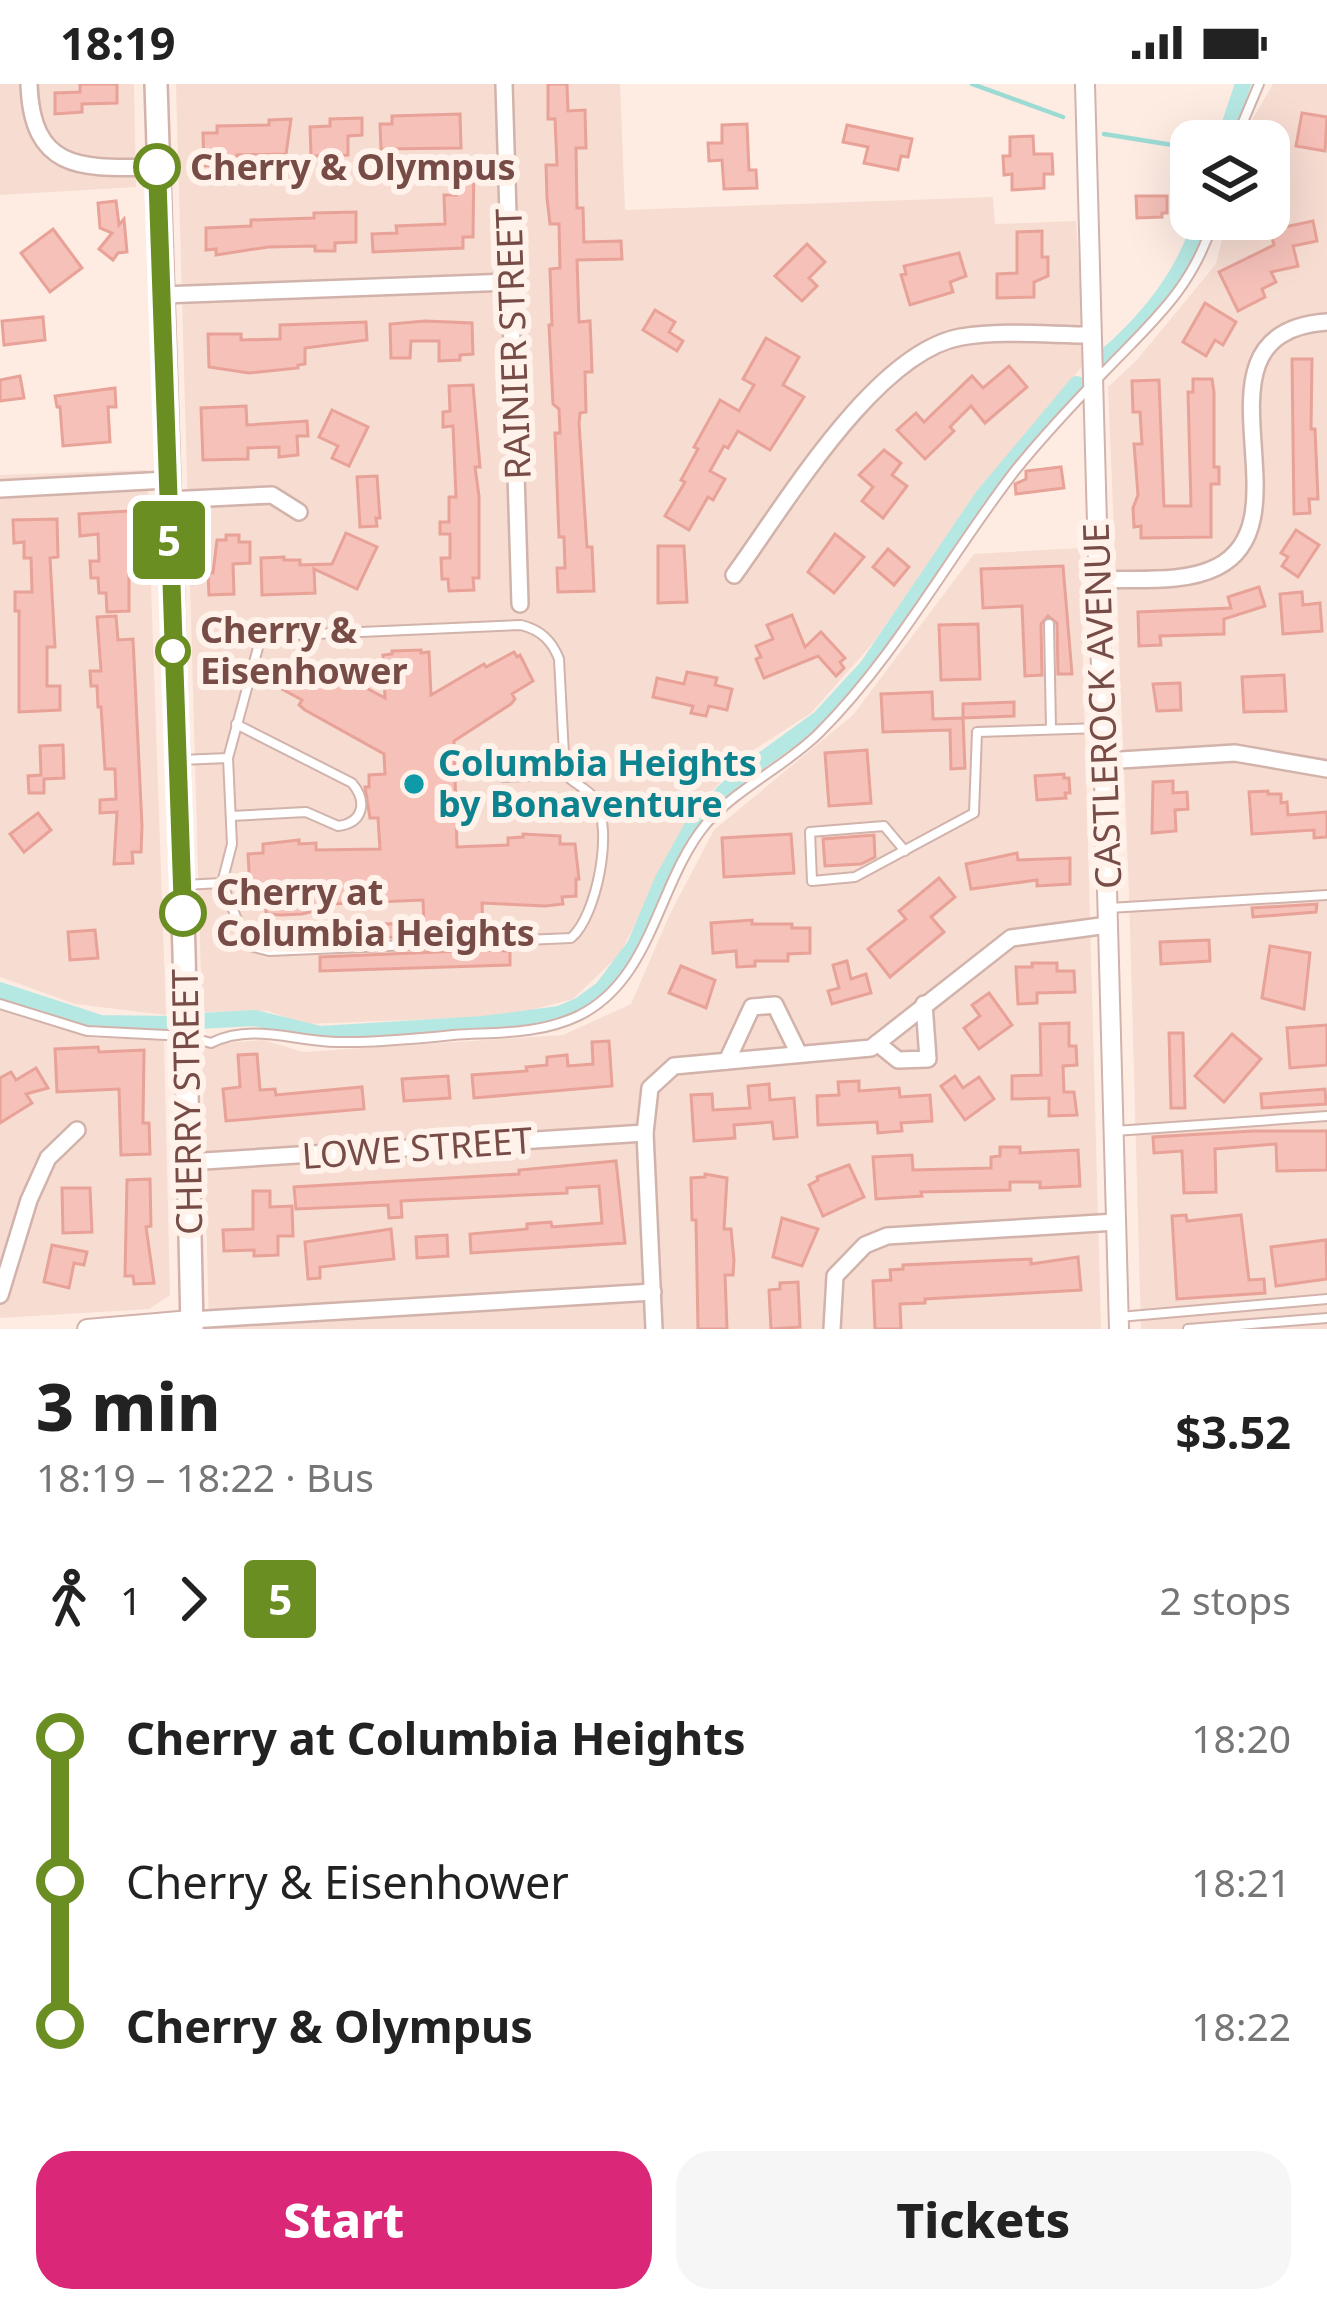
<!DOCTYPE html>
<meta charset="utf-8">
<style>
body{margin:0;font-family:"Noto Sans",sans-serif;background:#f6f6f6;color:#222;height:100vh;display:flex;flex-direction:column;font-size:45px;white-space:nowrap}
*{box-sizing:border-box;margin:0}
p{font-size:39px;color:#767676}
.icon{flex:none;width:66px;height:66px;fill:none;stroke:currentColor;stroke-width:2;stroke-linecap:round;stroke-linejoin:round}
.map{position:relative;height:1245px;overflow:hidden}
.drawer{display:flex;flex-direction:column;background:#fff;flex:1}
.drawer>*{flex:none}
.badge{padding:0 24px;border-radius:9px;font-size:42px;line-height:78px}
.fabs{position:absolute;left:1170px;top:36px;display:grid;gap:24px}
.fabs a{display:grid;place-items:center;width:120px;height:120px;border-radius:24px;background:#fff;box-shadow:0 12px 48px #0002;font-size:60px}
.map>.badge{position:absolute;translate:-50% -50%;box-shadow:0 0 0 6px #fff}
.legs{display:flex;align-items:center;gap:18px;height:132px;padding:0 36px;font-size:39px}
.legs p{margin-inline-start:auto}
.headline{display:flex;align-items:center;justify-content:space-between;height:204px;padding:0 36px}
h1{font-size:66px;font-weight:800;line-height:90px}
.primary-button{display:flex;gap:24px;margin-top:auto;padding:24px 36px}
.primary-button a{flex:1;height:138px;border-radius:36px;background:#db2777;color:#fff;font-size:48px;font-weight:800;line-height:138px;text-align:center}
.primary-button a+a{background:#f6f6f6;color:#222}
ul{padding:0 36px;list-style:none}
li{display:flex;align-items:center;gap:42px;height:144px;font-size:45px}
li i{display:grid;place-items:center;width:18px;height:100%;margin:0 15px;background:currentColor}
li i::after{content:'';width:30px;height:30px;margin:-15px;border:9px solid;border-radius:50%;background:#fff}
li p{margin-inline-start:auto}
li:first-child i{background:linear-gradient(#0000 50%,currentColor 0)}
li:last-child i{background:linear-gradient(currentColor 50%,#0000 0)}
.status{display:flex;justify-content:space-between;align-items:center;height:84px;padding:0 60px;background:#fff;direction:ltr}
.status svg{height:33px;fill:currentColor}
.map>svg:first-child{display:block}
</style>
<div class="status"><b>18:19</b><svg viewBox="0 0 49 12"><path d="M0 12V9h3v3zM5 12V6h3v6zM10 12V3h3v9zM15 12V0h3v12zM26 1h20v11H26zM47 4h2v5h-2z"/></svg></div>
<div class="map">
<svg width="1327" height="1245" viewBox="0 0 1327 1245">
<rect width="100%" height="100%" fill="#feece3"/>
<!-- residential -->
<g fill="#f6dcd1">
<path d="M0 0H134L136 103 0 111Z"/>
<path d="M176 0H620L625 126 993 113 995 140 1076 137 1085 279 988 395 873 559 811 629 749 669 699 720 619 871 573 915 509 932 306 940 268 927 202 928Z"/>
<path d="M1273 0H1327V1245H1141L1129 808 1108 303 1136 277 1216 180 1227 135H1269V57H1245L1248 43Z"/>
<path d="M147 386 166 931 75 920 0 893V391Z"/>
<path d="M1080 464 1101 1245H209L202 961 263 956 303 968 563 951 631 920 670 830 714 746 853 631 974 470Z"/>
<path d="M0 918 90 954 164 956 170 1211 149 1225 0 1234Z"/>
</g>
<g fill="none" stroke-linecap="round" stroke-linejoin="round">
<!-- stream -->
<g stroke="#9cdbd4" stroke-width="4.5">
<path d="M972 0 1063 33"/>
<path d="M1104 50 1191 64"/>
</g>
<!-- canal -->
<g stroke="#b6e8e3" stroke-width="16">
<path d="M1224 57 1243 0"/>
<path d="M1105 273C1149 235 1185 191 1201 135"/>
<path d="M0 906 101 939 172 940"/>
<path d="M199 937 255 934 320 950 483 940 559 930 580 921 602 905 635 861 663 795 697 734 740 692 820 634 867 583 983 412 1077 300"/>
</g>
</g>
<!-- building -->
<g fill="#f5c1b9" stroke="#e8a298" stroke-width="3">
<path d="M80 0H117V19L82 20V28L55 30V9L80 8Z"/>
<path d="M548 0H567L568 27 585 26 586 64H576L577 124H583L584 158 621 157 622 175 577 176 579 238 590 237 591 260 592 288H585L586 328 580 329 579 339 587 463H592L594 507 558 508 557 484H565L564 453H559L555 349H560L559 325 553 320 549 241H552L550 185 560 184 559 140H550L547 114 546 81H557L555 35H548Z"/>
<path d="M1302 29 1327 33 1325 67 1296 62Z"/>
<path d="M460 30 461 64 381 65 380 40H392V32Z"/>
<path d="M362 34V51L348 52V71L311 72 310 43 330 42V35Z"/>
<path d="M291 35 286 70 237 71V81L204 82 203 49H217V42L269 41V36Z"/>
<path d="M747 40 749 86H756L757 104 724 105 722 76 709 77 708 59H722V41Z"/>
<path d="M847 41 912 55 908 73 901 72 898 86 864 79 868 63 843 58Z"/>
<path d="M1033 52 1034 70H1052L1053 90H1044V104L1012 106V90L1004 91 1003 72H1010V53Z"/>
<path d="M474 73 473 153H463V164L373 168 372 150 397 149 396 142 445 140 444 111H456L455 74Z"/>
<path d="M1136 112H1167V129H1162V133L1137 134Z"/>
<path d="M116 117 119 141 124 135 127 168 118 169 113 176 99 165 112 149 100 144 98 119Z"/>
<path d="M356 128V158L335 159V167H315V162L268 163 216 171V165L206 166V144L251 142V136L314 134V129Z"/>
<path d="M1313 137 1317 157 1293 162 1298 182 1271 188 1276 198 1262 205 1265 213 1238 227 1219 188 1274 161 1270 146Z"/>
<path d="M53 145 82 184 50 208 21 169Z"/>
<path d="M1042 147V173H1048V192L1034 198V213L997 214V190L1017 189V148Z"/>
<path d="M807 160 825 178 809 194 817 202 802 217 775 192Z"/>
<path d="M959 169 966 192 950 198 953 208 910 221 901 191 906 190 904 182Z"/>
<path d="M1205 219 1236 238 1223 261 1215 256 1206 272 1183 258Z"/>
<path d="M655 226 675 238 669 248 683 257 677 267 643 246Z"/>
<path d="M43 233 45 256 4 261 2 237Z"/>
<path d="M425 237 472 239 473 270 460 271V276L439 277V257H411L410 274H391L390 240Z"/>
<path d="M366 238 367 256 305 264V280L298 281V284L249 289 209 283 208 250H241V256L280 255V241Z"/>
<path d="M766 254 799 273 783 301 804 313 770 366 738 347 728 364 724 362 710 387 725 395 713 416 708 413 689 446 665 432 685 398 681 396 698 365 694 363 720 316 739 327 754 301 743 295Z"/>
<path d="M1292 275H1312L1311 345H1315L1318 415H1309L1310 429 1294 430Z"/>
<path d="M1009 282 1027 303 985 339 971 322 950 343 954 347 925 375 897 346 916 329 924 338 972 292 983 304Z"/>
<path d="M20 292 24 314 0 317V296Z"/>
<path d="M1193 295H1212L1214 308V383H1219V400H1211V453L1141 454V442L1134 443 1133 424 1138 411 1134 360H1142L1140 328H1133L1132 297 1159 296 1164 422H1191L1188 308H1193Z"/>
<path d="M473 301 480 383H475L479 412V494H473L474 506 449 507 448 495H442L441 474H450V450H440V438H449V413H456L453 342 443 343V328L450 327 449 302Z"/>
<path d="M115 304 116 323H108L110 358 63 362 60 323H57L55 312Z"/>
<path d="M246 322 247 341 307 337 308 352H297L298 371 279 373V363L248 364V375L203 376 201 324Z"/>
<path d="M332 326 368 343 349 382 332 374 338 362 319 353Z"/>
<path d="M884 366 901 379 892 391 907 402 883 434 862 417 873 403 859 391Z"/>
<path d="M1061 383 1064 404 1016 410 1015 400 1026 395V387Z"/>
<path d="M377 392 380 434H376L377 442 360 443 357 393Z"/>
<path d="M129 427 132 470 129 471V527L107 528 106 509H99L98 494H91L90 477H99L98 450 80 452 79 430Z"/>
<path d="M57 435 58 473 50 474 55 563H47V602H60V626L19 628V527H15V508H32L31 474H24V458L14 459 13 436Z"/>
<path d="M1296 446 1319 461 1298 493 1282 482 1288 473 1281 469Z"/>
<path d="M346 449 377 463 357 505 314 485 315 509 262 511 261 474 284 473V476H300V481L332 480Z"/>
<path d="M835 450 864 473 834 509 808 488Z"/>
<path d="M226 451H239V458H250V479L233 480 234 510 209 511 208 489H213L217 456H226Z"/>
<path d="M658 462H684L687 518 658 519Z"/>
<path d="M888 465 909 483 894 501 873 483Z"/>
<path d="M1063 482 1072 590H1058L1057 539 1048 532 1041 540 1042 591 1025 592 1022 522 983 524 981 485Z"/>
<path d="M1259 503 1265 522 1224 535V550L1160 552 1161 561 1139 562 1138 528 1231 524 1228 513Z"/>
<path d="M1302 508 1303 521 1320 519 1322 547 1283 550 1280 510Z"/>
<path d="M792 531 805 563 821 548 845 574 840 578 844 584 836 592 818 572 764 594 756 575 761 573 756 562 773 555 767 541Z"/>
<path d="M116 532 118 556 133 555 142 742 141 768H132L133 779 114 780 117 728 100 729V716L116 715 115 685H105L101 623H98L97 602H91L90 587H101L97 533Z"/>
<path d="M978 540 980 595 941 596 939 541Z"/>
<path d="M421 566V569L429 568 431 611 484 580 486 583 514 568 517 573 520 571 533 597 512 610 515 615 511 620 454 657 457 763 508 761V754L523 753V750L560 752V760H575L579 795H576V812L562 813 563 820 545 822 482 819 483 850 346 855 345 841 424 839 423 816 330 820V823L302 830 281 831 266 830V821H251L248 770 263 769V760L299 756V760L316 759V766L380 765 378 734H370L365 703H369V691L385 690 384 670 305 626 299 621 302 616 282 605 292 578 298 575 327 588 329 584 385 614 383 571 392 570V567Z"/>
<path d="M687 588 717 594 715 601 732 605 727 626 709 622 706 632 691 629 693 622 653 613 657 594 684 600Z"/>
<path d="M1284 591 1286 627 1244 628 1242 593Z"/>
<path d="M1180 599 1181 626 1157 627 1153 600Z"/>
<path d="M932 608 933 635 963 634 965 684 951 685 950 646 883 648 881 610Z"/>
<path d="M1014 618V632L963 634V620Z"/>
<path d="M63 661 64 694 44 695V709H29L28 692 41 691 40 662Z"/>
<path d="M867 666 871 719 829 722 825 669Z"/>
<path d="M1064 690V694H1069L1070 709H1065L1066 714 1037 716 1035 692Z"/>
<path d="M1173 697V709L1187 708 1188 725 1175 726 1176 747 1152 749 1153 698Z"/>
<path d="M1268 707V710H1281V719L1287 718 1288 731 1327 728V753L1314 754V746L1252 750 1249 708Z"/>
<path d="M38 729 51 746 24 768 10 750Z"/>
<path d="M791 750 794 789 724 793 722 754Z"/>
<path d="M874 751 875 773 861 780 825 782 823 755Z"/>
<path d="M1017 769 1018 776 1070 774V800L1037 802V796L971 805 966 780Z"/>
<path d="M939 794 955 813 931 833 944 848 890 893 868 865 906 835 899 827Z"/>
<path d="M1317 820 1316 828 1253 833 1252 824Z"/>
<path d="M752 836V840H792V844H810V869L788 870V877H755V882L737 883 736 867 713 869 711 839Z"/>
<path d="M95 846 98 874 70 876 68 848Z"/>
<path d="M1209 856 1210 877 1161 880 1160 858Z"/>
<path d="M1270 862 1310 869 1304 925 1262 914Z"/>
<path d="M484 866 510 867V881L320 887V873Z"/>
<path d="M847 877 851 895 866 890 871 909 832 920 828 907 839 904 833 881Z"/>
<path d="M1032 879H1057V887H1074L1075 908 1037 909V919L1018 920 1016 883H1032Z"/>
<path d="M681 882 715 896 706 924 669 909Z"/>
<path d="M989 909 1012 941 979 965 964 944 980 932 972 921Z"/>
<path d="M1069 939V962H1076L1077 981 1063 982 1064 1008H1074L1077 1031 1049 1032V1014L1012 1015V992L1041 991 1040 940Z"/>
<path d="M1327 941V981L1290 984 1287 944Z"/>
<path d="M1169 949H1183L1185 1024H1171Z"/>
<path d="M1232 950 1261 975 1224 1018 1195 992Z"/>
<path d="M609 957 612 1002 474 1014 472 991 527 987 526 983 547 981V973L567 971 568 982 593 980 592 958Z"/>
<path d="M98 963 99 968 144 966 143 1039H149L150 1070 121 1071 119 1005 57 1008 55 965Z"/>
<path d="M257 970 260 1006 275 1005 276 1011 362 1003 364 1025 226 1037 223 1005 240 1003 238 971Z"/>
<path d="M36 984 48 1004 26 1010 32 1019 0 1039V994L11 988 16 996Z"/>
<path d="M448 992 450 1014 404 1017 402 995Z"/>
<path d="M955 992 963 1004 979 993 994 1015 965 1036 941 1002Z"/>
<path d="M859 997V1007L899 1004 900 1013 930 1011 932 1037 901 1039 902 1047 878 1049 877 1038 818 1041 817 1012 839 1011 838 998Z"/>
<path d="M769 1000 770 1016 794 1014 797 1053 774 1055 772 1038 734 1041 735 1054 694 1057 691 1011 712 1010 713 1026 750 1024 748 1002Z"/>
<path d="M1325 1005 1326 1020 1262 1024 1261 1010Z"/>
<path d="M1253 1047H1327V1086L1277 1087 1276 1060 1215 1065 1216 1108 1184 1109 1182 1067 1154 1069 1153 1053Z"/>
<path d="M1000 1063H1020V1069L1078 1066 1080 1102 1040 1104V1098H1010V1106L921 1108 922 1112 876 1115 873 1073 912 1071 913 1086 991 1084V1073L1000 1072Z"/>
<path d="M616 1077 625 1159 471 1169 470 1150 527 1145V1140L551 1138 552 1143 602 1139 599 1102 567 1104V1109L401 1117 402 1133 389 1134 388 1121 296 1125 294 1103 519 1090V1086Z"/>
<path d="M849 1081 864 1113 823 1132 809 1101 818 1096 817 1093Z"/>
<path d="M705 1090 727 1094 724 1145H731L734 1176 733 1191H725L727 1245H698L696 1136H692L691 1094 705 1093Z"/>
<path d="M150 1095 151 1142 146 1143 154 1199 134 1200 133 1192H125L127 1096Z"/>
<path d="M62 1104H90L92 1148 63 1149Z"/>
<path d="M253 1107H270V1123L292 1122 293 1152H278V1171L254 1172V1166L224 1167 223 1146 253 1145Z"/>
<path d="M1186 1131 1187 1137 1241 1131 1249 1196 1264 1195 1265 1209 1177 1215 1172 1132Z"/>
<path d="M782 1134 818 1145 802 1182 773 1173Z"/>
<path d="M391 1145 394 1175 320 1183V1194L308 1195 305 1158Z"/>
<path d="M447 1151 448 1172 417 1174 416 1153Z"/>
<path d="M1326 1156 1327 1195 1276 1202 1271 1163Z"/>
<path d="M52 1161 87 1168 84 1181 74 1179 69 1204 44 1198Z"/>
<path d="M1078 1173 1081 1206 925 1215V1219L900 1220 901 1245H875L873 1197 891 1196 890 1186 903 1185V1181L1031 1175V1180Z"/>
<path d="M798 1198 800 1243 771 1245 769 1206 780 1205V1199Z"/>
</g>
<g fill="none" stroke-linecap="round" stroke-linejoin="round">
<defs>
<g id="service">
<path d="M1235 57 1259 0"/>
<path d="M1049 540 1051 645"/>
<path d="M181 676 228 674"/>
<path d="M504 693 565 690"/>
<path d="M231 732 306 728 338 742C363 739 368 718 352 699L236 640"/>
<path d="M905 767 884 742 810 748 812 797 855 793 974 729 977 648 1101 644"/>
<path d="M183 801 222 799 245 855 250 862 269 867 571 854C597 832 614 744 595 715 587 704 574 700 565 690L559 575C552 557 541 546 521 541L269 552 259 560 228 674 232 760 222 799"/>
<path d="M1109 824 1327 811"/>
<path d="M0 920 87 947 186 952 211 959C252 939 293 957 336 958 374 959 415 955 453 951 495 948 538 951 578 932 653 896 657 799 706 740 738 703 785 683 819 649 896 572 948 474 1014 388 1042 353 1074 319 1105 287 1153 237 1193 204 1214 135"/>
<path d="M1115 1047 1327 1032"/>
<path d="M1119 1233 1327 1215"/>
<path d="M1188 1245 1327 1234"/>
</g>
<g id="minor">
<path d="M29 0C32 90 85 84 157 83"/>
<path d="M504 0 520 520"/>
<path d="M162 211 511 198"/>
<path d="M0 405 167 396"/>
<path d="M168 416 272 411 299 428"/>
<path d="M734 491C785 421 875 268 961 253 1003 246 1050 251 1092 251"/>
<path d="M1099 496C1135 494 1184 500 1217 483 1313 435 1178 248 1327 238"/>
<path d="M1104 677 1235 669 1327 685"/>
<path d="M877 959 898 976 928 975 924 920"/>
<path d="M727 977 752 923 775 921 799 970"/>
<path d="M188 1078 645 1049"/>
<path d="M0 1211 29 1116 48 1074 77 1046"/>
<path d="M191 1236 653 1208"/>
<path d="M654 1245 645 1049 650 1004 674 982 871 964 1011 854 1108 841"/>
<path d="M832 1245 835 1192 865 1161 887 1152 1116 1138"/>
</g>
<g id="tertiary">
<path d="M1085 0 1119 1245"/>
<path d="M87 1245 191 1236"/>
</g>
<path id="secondary" d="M156 0 184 867 192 1245"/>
</defs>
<!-- service casing -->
<use href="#service" stroke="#d2b3ab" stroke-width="12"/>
<!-- minor casing -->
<use href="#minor" stroke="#d2b3ab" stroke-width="20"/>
<!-- tertiary casing -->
<use href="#tertiary" stroke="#d2b3ab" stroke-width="22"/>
<!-- secondary casing -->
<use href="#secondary" stroke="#d5b1a9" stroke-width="26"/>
<!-- service -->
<use href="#service" stroke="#fff" stroke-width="8"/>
<!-- minor -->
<use href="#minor" stroke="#fff" stroke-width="15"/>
<!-- tertiary -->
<use href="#tertiary" stroke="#fff" stroke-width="18"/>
<!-- secondary -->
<use href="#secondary" stroke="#fff" stroke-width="21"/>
</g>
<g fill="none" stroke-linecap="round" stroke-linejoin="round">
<defs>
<path id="line-1" d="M157 83 183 829"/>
</defs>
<!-- line-1 casing -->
<use href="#line-1" stroke="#fff" stroke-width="27"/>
<!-- line-1 -->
<use href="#line-1" stroke="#6b8e23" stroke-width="18"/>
</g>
<!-- markers -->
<g fill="#fff" stroke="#6b8e23" stroke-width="6">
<circle cx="157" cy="83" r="21"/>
<circle cx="173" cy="567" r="15"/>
<circle cx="183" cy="829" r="21"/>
</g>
<circle fill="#0f9aa8" stroke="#fff2ea" stroke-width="4.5" cx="414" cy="700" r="12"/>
<g text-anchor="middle" stroke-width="12" stroke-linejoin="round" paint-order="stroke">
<!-- stop labels -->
<g font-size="36" font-weight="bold" fill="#774c47" stroke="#fff2ea" text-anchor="start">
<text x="190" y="96">Cherry &amp; Olympus</text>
<text x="200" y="559">Cherry &amp;<tspan x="200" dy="41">Eisenhower</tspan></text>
<text x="216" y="821">Cherry at<tspan x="216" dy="41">Columbia Heights</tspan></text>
</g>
<!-- street labels -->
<g font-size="36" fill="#774c47" stroke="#fff2ea">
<text transform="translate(513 260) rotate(-92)" y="13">RAINIER STREET</text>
<text transform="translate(1102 622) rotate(-92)" y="13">CASTLEROCK AVENUE</text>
<text transform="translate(187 1018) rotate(-91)" y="13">CHERRY STREET</text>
<text transform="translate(417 1064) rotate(-4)" y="13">LOWE STREET</text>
</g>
<!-- culture labels -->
<g font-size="36" font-weight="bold" fill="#0d838f" stroke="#fff2ea" text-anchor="start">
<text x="438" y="692">Columbia Heights<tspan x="438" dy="41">by Bonaventure</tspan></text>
</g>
</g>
</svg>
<div class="fabs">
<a><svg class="icon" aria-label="layers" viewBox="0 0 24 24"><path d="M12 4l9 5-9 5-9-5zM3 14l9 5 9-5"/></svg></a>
</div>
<b class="badge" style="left:169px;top:456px;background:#6b8e23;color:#fff">5</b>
</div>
<section class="drawer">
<div class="headline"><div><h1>3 min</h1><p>18:19 – 18:22 · Bus</p></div><b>$3.52</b></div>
<div class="legs"><svg class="icon" aria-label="walk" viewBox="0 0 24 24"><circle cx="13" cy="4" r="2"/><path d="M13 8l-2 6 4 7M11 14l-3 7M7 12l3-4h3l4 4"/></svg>1<svg class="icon" aria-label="forward" viewBox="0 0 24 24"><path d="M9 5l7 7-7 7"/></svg><b class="badge" style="background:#6b8e23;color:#fff">5</b><p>2 stops</p></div>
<ul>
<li><i style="color:#6b8e23"></i><b>Cherry at Columbia Heights</b><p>18:20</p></li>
<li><i style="color:#6b8e23"></i><span>Cherry &amp; Eisenhower</span><p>18:21</p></li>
<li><i style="color:#6b8e23"></i><b>Cherry &amp; Olympus</b><p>18:22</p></li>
</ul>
<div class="primary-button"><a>Start</a><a>Tickets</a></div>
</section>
